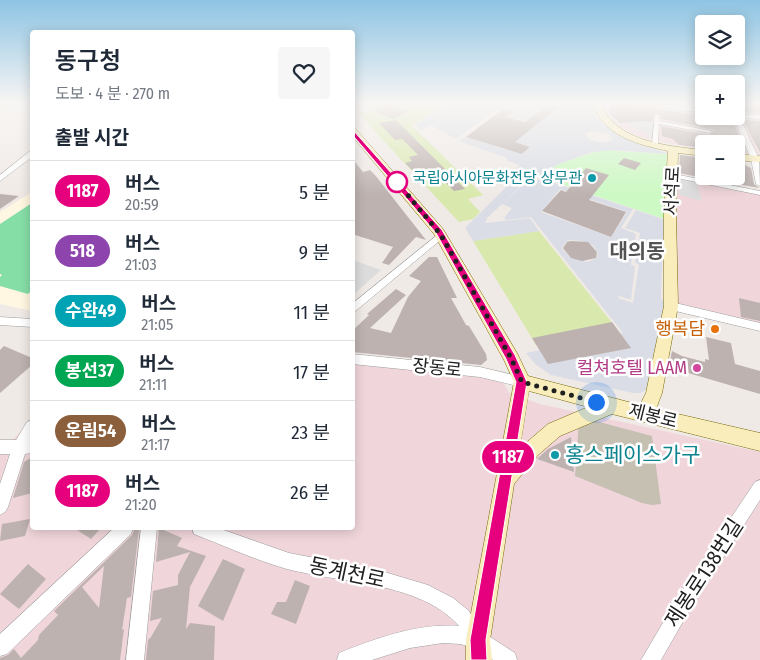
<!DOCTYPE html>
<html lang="ko">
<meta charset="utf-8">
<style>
body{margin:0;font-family:"Fira Sans Condensed","Noto Sans KR",sans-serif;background:#f6f6f7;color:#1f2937;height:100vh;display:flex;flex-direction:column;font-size:19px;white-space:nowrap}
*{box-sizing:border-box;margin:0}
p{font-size:16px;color:#747a83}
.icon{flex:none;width:28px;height:28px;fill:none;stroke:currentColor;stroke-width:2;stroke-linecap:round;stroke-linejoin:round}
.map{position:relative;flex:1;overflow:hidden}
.side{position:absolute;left:30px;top:30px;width:325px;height:500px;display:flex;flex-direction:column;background:#fff;border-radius:5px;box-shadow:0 2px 12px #0003}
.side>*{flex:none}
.badge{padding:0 10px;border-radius:16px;font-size:18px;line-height:32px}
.buttons{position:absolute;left:695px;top:15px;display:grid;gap:10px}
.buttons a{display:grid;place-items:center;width:50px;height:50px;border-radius:5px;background:#fff;box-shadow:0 2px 12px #0003;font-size:25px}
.you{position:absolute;width:25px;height:25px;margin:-12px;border:4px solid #fff;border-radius:50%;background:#1a73e8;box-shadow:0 0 0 8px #1a73e833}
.map>.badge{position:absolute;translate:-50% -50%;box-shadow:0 0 0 2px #fff}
h2{padding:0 25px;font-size:19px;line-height:45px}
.round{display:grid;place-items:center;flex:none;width:52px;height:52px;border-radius:5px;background:#f6f6f7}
.head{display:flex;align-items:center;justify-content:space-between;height:85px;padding:0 25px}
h1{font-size:24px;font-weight:600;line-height:38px}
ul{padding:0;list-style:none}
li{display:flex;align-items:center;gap:15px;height:60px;padding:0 25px;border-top:1px solid #e0e1e3}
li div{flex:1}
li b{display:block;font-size:19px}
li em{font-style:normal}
li .badge{min-width:55px;font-weight:700;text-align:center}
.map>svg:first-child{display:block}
</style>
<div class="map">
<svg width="760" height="660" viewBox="0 0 760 660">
<rect width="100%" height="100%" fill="#f0eae6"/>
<!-- commercial -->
<g fill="#f0d6db">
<path d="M608 103H704V116H736V103H760V155L736 152V144H704V148L665 143 638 136 614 124 607 116 603 107Z"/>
<path d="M678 178 760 194V324L674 304Z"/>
<path d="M353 363 478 376 503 382 509 393 540 404 760 452V660H0V453L32 420V528H352Z"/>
</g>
<!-- education -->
<path fill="#fff7e1" d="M32 192V311L0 304V212Z"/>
<!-- construction -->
<path fill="#c5c0b2" d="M579 420H592L652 436 661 504 652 505 642 503 575 476Z"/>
<!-- grass -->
<g fill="#d9e9ad">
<path d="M365 103H450L411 125 483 195 468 199 480 212 473 219 459 222 357 112 372 111 378 108Z"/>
<path d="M539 231 617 329 536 345 473 241Z"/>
</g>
<!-- park -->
<path fill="#cdf9c4" d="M601 150 668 154 663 205 667 220 537 176 559 164Z"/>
<!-- pitch -->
<path fill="#86dea7" d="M32 203V290L28 294 0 286V277L2 275 0 274V224Z"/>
<!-- parking -->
<g fill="#dcdcdc">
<path d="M637 121 654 123 653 137 625 124Z"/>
<path d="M678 178 696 182 702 201 679 195Z"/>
<path d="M353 260 381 270 353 295 352 260Z"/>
</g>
<!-- plaza -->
<g fill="#dadde6" fill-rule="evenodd">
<path d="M454 103H500L498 105 501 106 456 139 430 125 421 130 415 124Z"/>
<path d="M520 103H543L539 106 543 107 537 112 548 115 558 107 547 103H588L597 118 612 131 668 154 614 150 592 152 559 164 533 178 529 177 505 201 530 178 537 181 540 178 633 209 621 228 636 234 631 265 635 266 631 300 619 296 618 298 633 303 639 264 635 263 640 233 625 228 636 210 668 221 667 233 663 236 661 298 665 303 648 388 641 393H633L551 375 535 364 526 353 623 333 531 217 506 220 504 218 512 208 502 204 487 218 485 223 530 218 539 231 473 241 465 228 519 174 513 171 520 165 506 160 508 158 458 141 465 137 523 154 531 147 505 139 507 136 518 140 537 124 507 117 523 107 537 111 539 109ZM592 131 609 134 613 140 603 143 590 140 585 134ZM560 189 627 212 611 237 541 212ZM570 240 581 241 592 245 598 252 596 258 588 262 571 258 562 248 566 242Z"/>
</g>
<!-- building -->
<g fill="#bdb2af" fill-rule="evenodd">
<path d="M386 103 409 111 394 119 374 112 378 110 374 109Z"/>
<path d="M611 103H632L634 105 704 116H731L746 153 736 152V144H704V148L679 145 673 139 662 136 661 126 709 135 714 130 662 119 659 113 654 114 652 122 643 121 620 123 609 113Z"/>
<path d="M736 103 760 104V113L736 112Z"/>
<path d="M549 104 558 107 515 142 530 147 522 154 466 137 504 108 514 111 506 117 525 122Z"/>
<path d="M396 120 465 189 454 191 444 181 434 183 420 168 412 170 405 163 412 161 409 157 418 155 402 139 395 140 379 123Z"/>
<path d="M743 120 760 121V152L750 134Z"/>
<path d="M680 155 704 158V178L679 173Z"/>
<path d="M352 158 363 172 370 170 375 175 426 240 416 237 389 265 382 263 393 247 352 234Z"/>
<path d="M624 158 641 163 635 170 618 164Z"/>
<path d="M736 162 745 163V165L751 168 754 184 759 188 717 180 718 176H736Z"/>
<path d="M586 168 609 175 589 200 626 212 611 237 542 211 561 190 566 192Z"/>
<path d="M0 194 19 196 0 209Z"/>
<path d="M571 241 588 242 597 252 596 258 582 261 571 258 563 248 567 242Z"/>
<path d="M429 257H437L457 298H451L466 325 469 326 486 354 487 360 481 365 352 352V331L369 315 367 314 396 289 406 295 370 328 391 333 408 297 421 281 409 276Z"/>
<path d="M739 298 760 303V321L741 317Z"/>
<path d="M612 322 631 348 548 364 532 338Z"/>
<path d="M706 337 731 343 735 364 760 371V394L671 368 669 366 672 351 682 356 705 362V359L709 360Z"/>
<path d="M4 346 32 358V365L0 393V350Z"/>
<path d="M571 437 574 472 537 459 548 449Z"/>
<path d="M32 457V493L13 498 24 462Z"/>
<path d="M30 519 25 536 0 541 2 524Z"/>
<path d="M74 528H101L91 539Z"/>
<path d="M135 528 139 529 131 597 127 598 122 630 124 629 120 660H0V658L8 655 14 649 21 658 38 640 39 635 58 615 54 611 132 535ZM104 566 99 608 82 587Z"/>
<path d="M159 528 182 538 177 546 206 556 190 587 186 629 190 623 215 626 214 660H146L148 640 151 637 162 618 150 621 153 591 178 585V575L190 552 156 562Z"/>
<path d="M223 559 245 569 223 621 198 606Z"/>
<path d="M28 564 46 579 19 609 0 594Z"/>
<path d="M295 580 310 586 296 624 271 614 277 602H286Z"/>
</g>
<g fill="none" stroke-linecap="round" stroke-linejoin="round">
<defs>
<g id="street">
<path d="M634 103H652L704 109V113Z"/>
<path d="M736 114 760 115V119L740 118 759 159 760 186 756 184 751 159 733 116H736Z"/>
<path d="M655 115H659L660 121 712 131 709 133 659 124 658 144 652 145Z"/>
<path d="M29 152H32V157L0 181V175Z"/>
<path d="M669 173 760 191V195L672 177 668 175Z"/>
<path d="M441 232 444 233V237L352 314V304Z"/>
<path d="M671 302 760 323V331L667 309 666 306Z"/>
<path d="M0 317 32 319V327L0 325Z"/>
<path d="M352 354 480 367 522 377 526 378 528 382 526 386 522 387 480 377 352 364Z"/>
<path d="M32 420V438L31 440 32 441V453L25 454 8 507 5 512 0 515V484L10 454H0V440H16L27 422Z"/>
<path d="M760 480V500L692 606 661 660H641L680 594 755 482Z"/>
<path d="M114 528H133L131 534 7 654 0 656V634Z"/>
<path d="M141 528H157L144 660H126Z"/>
<path d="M192 528H218L289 553 381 571 428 585 453 598 468 610 484 633 515 653 517 660H493L475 648 460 644 443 643 410 648 372 660H337L339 653C377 638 418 623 459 626 421 582 340 583 287 569 255 560 225 546 194 534Z"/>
</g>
<g id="secondary">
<path d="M592 103H600C616 142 667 146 704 150V156L678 153 676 215 678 306 662 393 656 409 760 433V451L612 414 560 436 538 455 514 484 490 640 492 660H466V640L514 382 504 360 434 234 352 136V127L355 128 443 229 517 353 528 376 640 405 646 393 664 306V215L668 151C636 144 604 136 592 103ZM529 391 588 407 548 424 520 448Z"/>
<path d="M736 154 760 156V162L736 160Z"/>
</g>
<path id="primary" d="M0 103H8L0 108Z"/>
</defs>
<!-- street casing -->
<use href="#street" stroke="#9d9d9d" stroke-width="1"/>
<!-- secondary casing -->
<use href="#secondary" stroke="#766807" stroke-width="1"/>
<!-- primary casing -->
<use href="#primary" stroke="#994302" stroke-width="1"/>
<!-- street -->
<use href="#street" fill="#fff" fill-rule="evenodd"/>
<!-- secondary -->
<use href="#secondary" fill="#f9edbb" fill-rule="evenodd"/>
<!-- primary -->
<use href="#primary" fill="#fabea1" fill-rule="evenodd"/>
</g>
<!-- sky -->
<linearGradient id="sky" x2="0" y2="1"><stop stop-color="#8ec4e3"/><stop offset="0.53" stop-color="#f8f6f4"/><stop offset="1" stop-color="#f8f6f4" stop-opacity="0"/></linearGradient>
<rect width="760" height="195" fill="url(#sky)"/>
<!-- line -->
<path fill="#e6007e" stroke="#fff" d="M352 129 442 230 515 355 527 382 486 640 487 660H471L470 640 516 382 506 359 436 233 350 132Z"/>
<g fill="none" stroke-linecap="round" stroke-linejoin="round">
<!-- walk -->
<path stroke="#202020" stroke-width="5" stroke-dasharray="0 9" d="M397 182 441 235 511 358 522 382 596 402"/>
</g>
<!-- markers -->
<g fill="#0f9aa8" stroke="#fff" stroke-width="2">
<circle cx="592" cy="178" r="5"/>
<circle cx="555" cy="455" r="5"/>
</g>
<circle fill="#fff" stroke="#e6007e" stroke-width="2.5" cx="397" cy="182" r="10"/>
<circle fill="#e8710a" stroke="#fff" stroke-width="2" cx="715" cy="329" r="5"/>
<circle fill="#d1479c" stroke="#fff" stroke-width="2" cx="697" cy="368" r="5"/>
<g text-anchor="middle" stroke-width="5" stroke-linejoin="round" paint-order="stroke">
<!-- far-culture labels -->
<g font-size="15" fill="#0d838f" stroke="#fff" text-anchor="end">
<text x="582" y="183">국립아시아문화전당 상무관</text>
</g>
<!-- street labels -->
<g font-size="18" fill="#202020" stroke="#fff">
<text transform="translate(672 191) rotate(-87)" y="6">서석로</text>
<text transform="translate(437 368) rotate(6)" y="6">장동로</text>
<text transform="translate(653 416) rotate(14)" y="6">제봉로</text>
</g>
<!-- food labels -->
<g font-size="18" fill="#c56008" stroke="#fff" text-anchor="end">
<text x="705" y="335">행복담</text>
</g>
<!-- hotel labels -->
<g font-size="18" fill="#b23c85" stroke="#fff" text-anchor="end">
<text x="687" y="374">컬쳐호텔 LAAM</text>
</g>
<!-- quarter labels -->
<g font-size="20" font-weight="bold" fill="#535353" stroke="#fff">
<text x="637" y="258">대의동</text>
</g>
<!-- near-culture labels -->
<g font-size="21" fill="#0d838f" stroke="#fff" text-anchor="start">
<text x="565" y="462">홍스페이스가구</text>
</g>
<!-- near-street labels -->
<g font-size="21" fill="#202020" stroke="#fff">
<text transform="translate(347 573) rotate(12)" y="7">동계천로</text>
<text transform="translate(704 573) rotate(-57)" y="7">제봉로138번길</text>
</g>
</g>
</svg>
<div class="buttons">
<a><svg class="icon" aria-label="layers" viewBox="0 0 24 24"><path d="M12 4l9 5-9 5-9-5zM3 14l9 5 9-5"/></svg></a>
<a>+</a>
<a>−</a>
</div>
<div class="you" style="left:596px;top:402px"></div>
<b class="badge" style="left:508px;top:457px;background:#e6007e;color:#fff">1187</b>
<section class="side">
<div class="head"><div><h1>동구청</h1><p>도보 · 4 분 · 270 m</p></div><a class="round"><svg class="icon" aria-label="heart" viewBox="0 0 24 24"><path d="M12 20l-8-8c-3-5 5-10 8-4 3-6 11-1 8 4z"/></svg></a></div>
<h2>출발 시간</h2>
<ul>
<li><span class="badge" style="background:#e6007e;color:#fff">1187</span><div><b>버스</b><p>20:59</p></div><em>5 분</em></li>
<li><span class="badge" style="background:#8e44ad;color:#fff">518</span><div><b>버스</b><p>21:03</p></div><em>9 분</em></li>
<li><span class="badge" style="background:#00a3b4;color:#fff">수완49</span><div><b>버스</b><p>21:05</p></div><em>11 분</em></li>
<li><span class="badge" style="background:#00a651;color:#fff">봉선37</span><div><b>버스</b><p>21:11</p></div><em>17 분</em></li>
<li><span class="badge" style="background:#8b5e3c;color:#fff">운림54</span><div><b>버스</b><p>21:17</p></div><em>23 분</em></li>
<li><span class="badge" style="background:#e6007e;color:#fff">1187</span><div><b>버스</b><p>21:20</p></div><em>26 분</em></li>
</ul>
</section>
</div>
